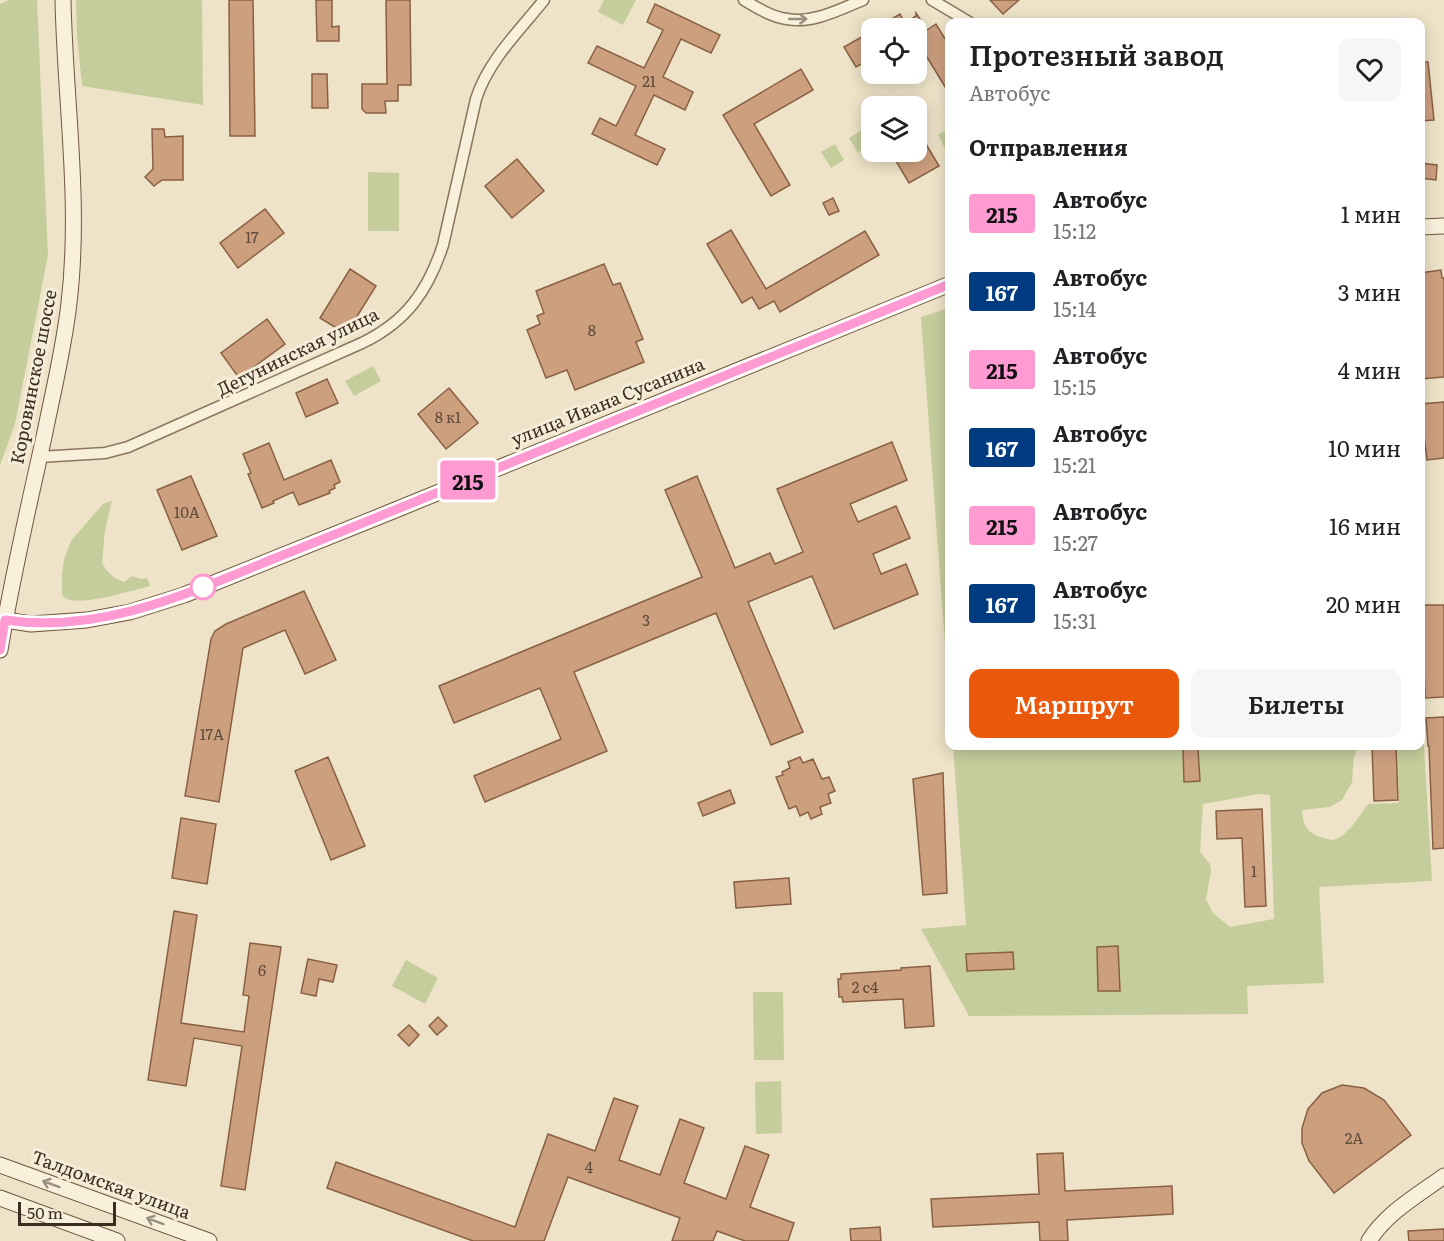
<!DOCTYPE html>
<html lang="ru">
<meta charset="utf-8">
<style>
body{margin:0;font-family:Literata,serif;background:#f6f6f6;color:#202124;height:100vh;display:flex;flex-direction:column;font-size:22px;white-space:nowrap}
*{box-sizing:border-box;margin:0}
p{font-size:20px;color:#757577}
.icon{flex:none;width:33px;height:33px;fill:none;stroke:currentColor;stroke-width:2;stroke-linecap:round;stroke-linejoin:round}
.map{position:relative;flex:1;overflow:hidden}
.side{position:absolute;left:945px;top:18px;width:480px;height:732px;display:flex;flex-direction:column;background:#fff;border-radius:12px;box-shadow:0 3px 15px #0003}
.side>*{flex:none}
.badge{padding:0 12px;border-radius:4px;font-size:21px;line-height:39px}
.buttons{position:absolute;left:861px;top:18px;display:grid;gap:12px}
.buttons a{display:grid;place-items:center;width:66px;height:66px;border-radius:12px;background:#fff;box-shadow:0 3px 15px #0003;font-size:30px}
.scale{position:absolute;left:18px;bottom:15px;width:98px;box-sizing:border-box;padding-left:6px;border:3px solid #3b2e20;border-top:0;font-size:16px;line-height:21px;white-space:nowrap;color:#3b2e20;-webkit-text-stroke:4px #f6edd8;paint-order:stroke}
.map>.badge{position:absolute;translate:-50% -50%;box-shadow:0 0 0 3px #fff}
h2{padding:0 24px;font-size:22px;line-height:54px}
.round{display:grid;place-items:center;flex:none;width:63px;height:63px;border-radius:12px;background:#f6f6f6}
.overview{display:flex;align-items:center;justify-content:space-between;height:102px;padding:0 24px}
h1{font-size:28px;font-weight:600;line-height:45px}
.cta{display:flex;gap:12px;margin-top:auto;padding:12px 24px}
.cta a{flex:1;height:69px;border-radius:12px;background:#ea580c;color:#fff;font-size:24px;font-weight:600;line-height:69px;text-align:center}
.cta a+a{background:#f6f6f6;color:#202124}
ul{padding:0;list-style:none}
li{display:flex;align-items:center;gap:18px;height:78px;padding:0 24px}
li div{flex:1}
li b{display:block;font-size:22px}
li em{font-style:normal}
li .badge{min-width:66px;font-weight:700;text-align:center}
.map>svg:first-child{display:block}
</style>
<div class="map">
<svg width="1444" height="1241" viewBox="0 0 1444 1241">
<rect width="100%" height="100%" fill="#eee3c8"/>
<!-- green -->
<g fill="#c6cd9c" fill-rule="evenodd">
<path d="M9 0H37L48 255 15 424 0 465V4Z"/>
<path d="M76 0H202L203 105 82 86 77 36Z"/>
<path d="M604 0H636L623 25 598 12Z"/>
<path d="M871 124V145L858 153 849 138Z"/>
<path d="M949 128V156L938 135Z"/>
<path d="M835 144 844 160 831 168 821 152Z"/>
<path d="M368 172 399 173V231H368Z"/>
<path d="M949 308H950L949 699 921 317Z"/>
<path d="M373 366 381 381 354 396 345 381Z"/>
<path d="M112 501 105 530 102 563 107 571 115 578 124 582 132 576 141 579 147 578 150 586C130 591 89 604 70 600 66 599 65 598 62 595V575L64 559 71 541 103 504Z"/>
<path d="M1421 696 1432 881 1319 887 1324 983 1247 986 1248 1014 969 1016 921 929 966 925 953 746H1359L1354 756 1352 782 1342 800 1330 807 1302 810C1303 822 1305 831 1318 836 1323 838 1331 841 1336 839 1348 835 1360 815 1368 804L1399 803 1397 746H1420ZM1198 749 1200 781H1184L1183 750ZM1259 794 1270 795 1274 919 1230 927 1213 913 1206 899 1211 871 1210 864 1200 852 1203 804ZM1118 946 1120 990 1099 991 1097 947ZM1013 952 1014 968 967 970V954Z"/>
<path d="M406 960 438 978 425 1004 392 986Z"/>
<path d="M753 992H783L784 1060H754Z"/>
<path d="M781 1081 782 1133 756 1134 755 1082Z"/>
</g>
<!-- building -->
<g fill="#cca07f" stroke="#896043" stroke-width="1.5">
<path d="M229 0H253L255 136H230Z"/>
<path d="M316 0H332V27L339 26V41H317Z"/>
<path d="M386 0H410L411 85H398V101H385L386 113H366L362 109V84H387Z"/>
<path d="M990 0H1019L1003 14Z"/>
<path d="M655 4 720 35 711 53 681 39 663 77 693 92 685 110 654 95 635 135 665 149 657 165 592 134 600 118 616 126 636 86 588 63 597 46 644 68 663 30 647 22Z"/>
<path d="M916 13 927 30 936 24 950 47V95L916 39V28H876L900 14 905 23 916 16Z"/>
<path d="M872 31V58L856 67 844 47Z"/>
<path d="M1420 62H1428L1434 120 1420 121Z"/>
<path d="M801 69 813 90 754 124 790 185 771 196 723 115Z"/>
<path d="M312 74H327L328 108H312Z"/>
<path d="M152 129H164L165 137 183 136V180H162L154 186 145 177 153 169Z"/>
<path d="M926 144 939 166 909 183 896 161 912 152H916V149Z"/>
<path d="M517 159 544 191 512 218 485 186Z"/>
<path d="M1420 163 1437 165 1436 180 1420 178Z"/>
<path d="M833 198 839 211 829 215 823 203Z"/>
<path d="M265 209 284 233 238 268 220 243Z"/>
<path d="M731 230 766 289 865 231 879 255 780 312 774 301 759 309 752 297 742 303 707 244Z"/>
<path d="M604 264 613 285 620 283 643 339 636 342 644 362 575 390 567 370 546 378 527 330 540 324 537 316 544 313 536 291Z"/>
<path d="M350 269 376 286 346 334 320 318Z"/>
<path d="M1441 270 1442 278H1444V377L1420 379V273Z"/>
<path d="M267 319 285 344 239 378 221 353Z"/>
<path d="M327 379 338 403 306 417 296 393Z"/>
<path d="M449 388 478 423 446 449 418 414Z"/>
<path d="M1444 402V458L1427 460 1420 404Z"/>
<path d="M892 442 907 480 850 504 858 522 896 506 910 538 873 554 881 574 906 564 918 594 834 629 812 576 748 602 803 732 771 745 716 613 574 672 607 751 485 802 474 776 561 739 540 688 454 723 439 686 702 577 665 490 697 476 735 568 770 553 775 564 803 552 777 489Z"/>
<path d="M269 443 284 480 331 460 340 482 334 485 335 488 329 491 330 493 299 505 293 492 273 501 274 503 262 508 248 474 251 473 243 454Z"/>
<path d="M191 476 217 536 182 550 157 490Z"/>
<path d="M304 591 336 660 305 674 285 630 243 648 219 802 185 796 211 639 215 631 226 624Z"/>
<path d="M1422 605H1444V697L1425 698Z"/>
<path d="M1444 717V848L1433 849 1429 746H1428L1426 718Z"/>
<path d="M1372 746H1396L1398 800 1374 801Z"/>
<path d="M1183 749H1198L1200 781 1184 782Z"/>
<path d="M328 757 365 846 331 860 295 771Z"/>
<path d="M800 757 803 763 813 759 822 779 829 777 835 791 828 794 831 803 820 807 822 814 811 819 808 812 800 816 796 806 789 809 776 777 783 775 782 772 790 768 788 762Z"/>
<path d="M943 773 947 893 923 895 913 779Z"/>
<path d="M730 790 735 803 703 816 698 803Z"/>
<path d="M1262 809 1266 906 1245 907 1242 838 1217 839 1216 811Z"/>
<path d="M181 818 216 824 207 884 172 878Z"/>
<path d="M789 878 791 904 736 908 734 882Z"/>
<path d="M174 911 197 915 181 1023 244 1032 249 996 243 995 250 943 281 947 245 1190 221 1186 242 1046 194 1038 186 1086 148 1080Z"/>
<path d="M1118 946 1120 991H1098L1097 947Z"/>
<path d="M1013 952 1014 969 967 971 966 954Z"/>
<path d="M308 959 337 965 333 982 319 979 316 996 301 993Z"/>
<path d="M930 966 934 1026 905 1028 903 999 843 1002 842 997H839L838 979H841V974L901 970V968Z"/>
<path d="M438 1017 447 1026 437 1035 429 1026Z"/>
<path d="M409 1025 419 1035 409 1046 398 1035Z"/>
<path d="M1342 1085 1364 1088 1384 1100 1411 1135 1334 1193 1309 1161 1302 1143V1128L1308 1109 1322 1093Z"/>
<path d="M614 1098 638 1106 619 1160 660 1175 680 1119 704 1128 684 1183 726 1199 745 1146 769 1155 750 1207 794 1223 788 1241H745L717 1231 713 1241H672L680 1218 568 1177 544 1241H473L327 1188 336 1162 515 1227 548 1134 595 1151Z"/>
<path d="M1063 1153 1065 1191 1172 1186 1173 1214 1067 1220 1068 1241H1040L1039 1222 933 1227 931 1199 1039 1194 1037 1154Z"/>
<path d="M880 1227 881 1241H851L850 1229Z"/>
<path d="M1444 1229V1241H1409L1408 1231Z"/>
</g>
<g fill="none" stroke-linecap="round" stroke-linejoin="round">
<defs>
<g id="street">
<path d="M744 0C757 8 772 17 787 19 813 24 840 9 863 0"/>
<path d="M932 0 969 22"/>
<path d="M39 457 105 453 128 447 362 343C406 322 428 291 443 245L476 99C488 61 519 31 544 0"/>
</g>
<g id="secondary">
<path d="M1420 227 1444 226"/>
<path d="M5 620 31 624 87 620 130 612 184 595 388 513 950 284"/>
<path d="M0 650C12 578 28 508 44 437 53 392 64 348 69 303 81 202 65 101 63 0"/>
<path d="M0 1165 209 1241"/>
<path d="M0 1198 117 1241"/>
<path d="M1369 1241C1386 1213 1418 1195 1444 1176"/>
</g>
</defs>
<!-- street casing -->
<use href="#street" stroke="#8a765d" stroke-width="13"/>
<!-- secondary casing -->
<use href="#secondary" stroke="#6c5740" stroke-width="17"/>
<!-- street -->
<use href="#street" stroke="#f9f0db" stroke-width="10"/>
<!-- secondary -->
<use href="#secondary" stroke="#f9f0db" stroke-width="15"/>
</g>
<!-- one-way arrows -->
<defs><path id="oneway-shaft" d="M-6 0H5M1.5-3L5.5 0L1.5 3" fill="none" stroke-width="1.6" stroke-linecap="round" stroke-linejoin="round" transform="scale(1.5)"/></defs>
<g stroke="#9a8f7e">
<use href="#oneway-shaft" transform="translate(798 19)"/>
<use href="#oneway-shaft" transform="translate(51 1184) rotate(-160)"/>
<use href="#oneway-shaft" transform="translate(155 1221) rotate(-160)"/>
</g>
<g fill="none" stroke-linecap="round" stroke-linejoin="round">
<defs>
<path id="line" d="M0 650 5 620C100 634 187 594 273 559 334 535 395 510 456 485 621 418 785 351 950 284"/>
</defs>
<!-- line casing -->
<use href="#line" stroke="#fff" stroke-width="14"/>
<!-- line -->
<use href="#line" stroke="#ff9ad2" stroke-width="9"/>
</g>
<!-- markers -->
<circle fill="#fff" stroke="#ff9ad2" stroke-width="3" cx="203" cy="587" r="12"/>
<g text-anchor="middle" stroke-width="6" stroke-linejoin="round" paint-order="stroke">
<!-- number labels -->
<g font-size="15" fill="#5f4a38">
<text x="649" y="87">21</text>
<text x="252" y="243">17</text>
<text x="592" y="336">8</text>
<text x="448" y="423">8 к1</text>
<text x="187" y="518">10А</text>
<text x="646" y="626">3</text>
<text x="212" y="740">17А</text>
<text x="1254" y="877">1</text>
<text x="262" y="976">6</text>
<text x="865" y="993">2 с4</text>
<text x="1354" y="1144">2А</text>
<text x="589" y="1173">4</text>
</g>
<!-- street labels -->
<g font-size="18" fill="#3b2e20" stroke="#f6edd8">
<text transform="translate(298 352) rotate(-26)" y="6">Дегунинская улица</text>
<text transform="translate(34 377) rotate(-79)" y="6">Коровинское шоссе</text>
<text transform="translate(608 402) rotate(-22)" y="6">улица Ивана Сусанина</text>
<text transform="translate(111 1185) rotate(20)" y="6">Талдомская улица</text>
</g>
</g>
</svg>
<div class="buttons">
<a><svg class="icon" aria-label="locate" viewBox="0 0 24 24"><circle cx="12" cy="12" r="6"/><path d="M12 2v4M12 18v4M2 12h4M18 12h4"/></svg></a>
<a><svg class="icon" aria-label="layers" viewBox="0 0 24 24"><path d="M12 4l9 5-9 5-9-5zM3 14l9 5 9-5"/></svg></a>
</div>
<div class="scale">50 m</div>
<b class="badge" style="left:468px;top:480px;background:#ff9ad2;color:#111">215</b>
<section class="side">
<div class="overview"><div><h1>Протезный завод</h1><p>Автобус</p></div><a class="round"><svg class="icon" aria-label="heart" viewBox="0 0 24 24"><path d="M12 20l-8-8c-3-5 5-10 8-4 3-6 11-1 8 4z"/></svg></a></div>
<h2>Отправления</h2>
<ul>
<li><span class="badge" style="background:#ff9ad2;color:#111">215</span><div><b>Автобус</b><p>15:12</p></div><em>1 мин</em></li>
<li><span class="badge" style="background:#003b80;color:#fff">167</span><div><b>Автобус</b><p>15:14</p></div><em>3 мин</em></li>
<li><span class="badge" style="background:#ff9ad2;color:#111">215</span><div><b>Автобус</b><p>15:15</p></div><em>4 мин</em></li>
<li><span class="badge" style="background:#003b80;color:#fff">167</span><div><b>Автобус</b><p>15:21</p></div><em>10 мин</em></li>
<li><span class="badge" style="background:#ff9ad2;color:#111">215</span><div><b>Автобус</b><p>15:27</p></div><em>16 мин</em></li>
<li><span class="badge" style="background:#003b80;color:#fff">167</span><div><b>Автобус</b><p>15:31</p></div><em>20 мин</em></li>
</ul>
<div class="cta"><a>Маршрут</a><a>Билеты</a></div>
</section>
</div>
